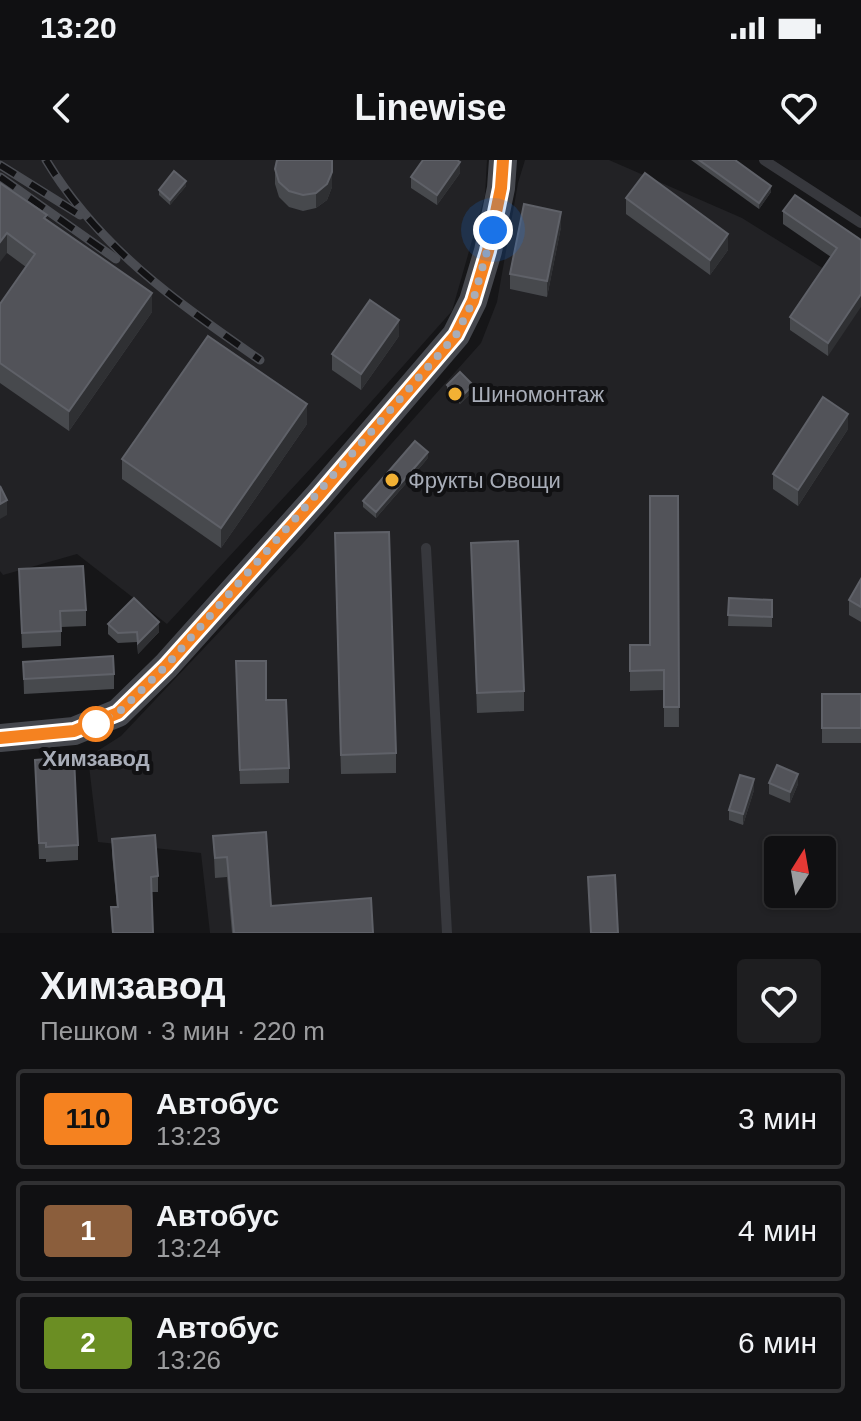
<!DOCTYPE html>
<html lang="ru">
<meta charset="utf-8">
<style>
body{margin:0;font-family:Helvetica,sans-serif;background:#1e1e20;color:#f1f3f6;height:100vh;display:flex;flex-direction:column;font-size:30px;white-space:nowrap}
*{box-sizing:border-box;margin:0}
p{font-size:26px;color:#9c9d9f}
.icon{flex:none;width:44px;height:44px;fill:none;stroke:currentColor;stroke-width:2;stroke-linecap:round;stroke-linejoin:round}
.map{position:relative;height:773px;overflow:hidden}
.details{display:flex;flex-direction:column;background:#101012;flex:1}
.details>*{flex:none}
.badge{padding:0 16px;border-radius:6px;font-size:28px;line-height:52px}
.needle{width:52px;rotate:11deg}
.fabs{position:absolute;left:764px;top:676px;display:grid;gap:16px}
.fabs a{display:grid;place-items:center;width:72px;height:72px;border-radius:8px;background:#101012;box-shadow:0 2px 6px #0004,0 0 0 2px #303032;font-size:40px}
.you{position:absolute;width:40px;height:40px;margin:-20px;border:6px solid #fff;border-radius:50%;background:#1a73e8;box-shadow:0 0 0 12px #1a73e833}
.map>.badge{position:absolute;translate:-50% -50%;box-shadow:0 0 0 4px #fff}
.round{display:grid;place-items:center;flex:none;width:84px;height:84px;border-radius:8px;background:#1e1e20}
.overview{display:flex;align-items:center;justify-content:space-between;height:136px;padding:0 40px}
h1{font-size:38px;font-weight:600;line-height:60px}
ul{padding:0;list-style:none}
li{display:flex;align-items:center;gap:24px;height:100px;margin:0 16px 12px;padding:0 24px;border:4px solid #303032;border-radius:8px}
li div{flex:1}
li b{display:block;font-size:30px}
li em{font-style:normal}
li .badge{min-width:88px;font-weight:700;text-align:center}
.status{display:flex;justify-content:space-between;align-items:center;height:56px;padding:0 40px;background:#101012;direction:ltr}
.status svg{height:22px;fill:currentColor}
header{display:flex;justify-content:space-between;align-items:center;height:104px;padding:0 40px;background:#101012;font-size:36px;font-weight:600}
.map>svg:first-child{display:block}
</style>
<div class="status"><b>13:20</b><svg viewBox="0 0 49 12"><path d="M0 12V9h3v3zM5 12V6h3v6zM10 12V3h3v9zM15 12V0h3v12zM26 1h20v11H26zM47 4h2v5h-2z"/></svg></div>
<header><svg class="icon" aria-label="back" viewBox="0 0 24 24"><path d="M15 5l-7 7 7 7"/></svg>Linewise<svg class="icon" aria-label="heart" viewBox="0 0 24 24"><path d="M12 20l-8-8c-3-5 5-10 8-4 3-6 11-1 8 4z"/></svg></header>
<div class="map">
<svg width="861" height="773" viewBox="0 0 861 773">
<rect width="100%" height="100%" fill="#161618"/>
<!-- built -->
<g fill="#222225" fill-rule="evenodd">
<path d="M0 0H487L485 35 452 151 346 270 167 464 77 394 3 415 0 411Z"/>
<path d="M525 0H609L742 58 861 132V773H210L201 693 98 682 88 597 121 576 304 382 481 183 497 142 518 23ZM778 690H822V734H778Z"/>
</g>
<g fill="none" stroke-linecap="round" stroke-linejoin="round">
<!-- lane -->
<g stroke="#37383d" stroke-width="10">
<path d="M764 0 861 63"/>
<path d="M426 388 447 773"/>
</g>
<!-- secondary -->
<path stroke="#45474d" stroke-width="28" d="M0 578 74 571 118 553 166 506 319 335 456 175 473 141 488 91 501 28 503 0"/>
<defs>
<g id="rail">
<path d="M46 0C99 88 177 142 260 200"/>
<path d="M0 5 80 55"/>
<path d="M0 17 116 99"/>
</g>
</defs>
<!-- rail casing -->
<use href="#rail" stroke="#4a4c52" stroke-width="9"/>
<!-- rail -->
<use href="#rail" stroke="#111113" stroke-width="6" stroke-dasharray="18" stroke-linecap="butt"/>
</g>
<!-- wall -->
<g fill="#47494d">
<path d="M691 0H735L771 32 759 49Z"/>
<path d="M275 9 332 27 327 40 316 48 303 51 289 47 279 37 275 24Z"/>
<path d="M460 13 437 45 411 28V17Z"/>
<path d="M0 23 47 60 152 152 69 271 0 223V144L26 107 7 93Z"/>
<path d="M186 26 170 45 159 35V30Z"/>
<path d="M626 38 728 90 710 115 626 54Z"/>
<path d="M783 51 861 80 828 196 790 170V157L831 97 783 64Z"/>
<path d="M561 67 547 137 510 129V114Z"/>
<path d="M399 176 361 230 332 210V194Z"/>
<path d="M447 225 473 231 460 244 447 230Z"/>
<path d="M307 264 221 388 122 319V299Z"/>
<path d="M848 269 798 346 773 329V314Z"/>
<path d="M428 298 376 358 363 347V341Z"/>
<path d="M678 336 679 567H664V530L630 531V485H650Z"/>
<path d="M471 383 524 531V551L477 553Z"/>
<path d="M335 393 396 593V613L341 614Z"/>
<path d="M19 409 86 450V466L61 467V486L22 488Z"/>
<path d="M861 419V462L849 455V440Z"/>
<path d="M729 438 772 440V467L728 466Z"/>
<path d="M108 464 159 472 138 494 137 482 118 483 108 474Z"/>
<path d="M23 502 114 514V529L24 534Z"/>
<path d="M236 516 266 540 289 608V623L240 624Z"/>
<rect x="822" y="534" width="39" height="49"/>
<path d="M35 600 78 685V700L46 702V699H39Z"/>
<path d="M769 623 798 624 790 643 769 634Z"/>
<path d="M754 630 743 665 729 660V650Z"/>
<path d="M213 676 271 746 373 773H232L227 717 215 718Z"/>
<path d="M112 679 158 716V732H152L153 773H112L111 747H117L112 694Z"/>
</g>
<!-- shaded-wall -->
<g fill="#2f3033">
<path d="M460 2V13L437 45V35Z"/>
<path d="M332 12V27L327 40 316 48V33Z"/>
<path d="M186 21V26L170 45V40Z"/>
<path d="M771 26V32L759 49V43Z"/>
<path d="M561 52V67L547 137V121Z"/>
<path d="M7 73V93L0 102V82Z"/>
<path d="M728 74V90L710 115V100Z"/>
<path d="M152 133V152L69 271V251Z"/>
<path d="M861 134V147L828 196V183Z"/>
<path d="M399 160V176L361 230V214Z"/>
<path d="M473 225V231L460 244V238Z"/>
<path d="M307 244V264L221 388V368Z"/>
<path d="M848 254V269L798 346V330Z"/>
<path d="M428 292V298L376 358V352Z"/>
<path d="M7 340V355L0 359V344Z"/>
<path d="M159 462V472L138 494V483Z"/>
<path d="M798 614V624L790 643V632Z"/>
<path d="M754 619V630L743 665V654Z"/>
</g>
<!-- building -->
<g fill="#525359" stroke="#5f6168" stroke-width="2">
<path d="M277 0H332V12L327 24 316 33 303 35 289 31 279 22 275 9Z"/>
<path d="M423 0H457L460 2 437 35 411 17Z"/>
<path d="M699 0H735L771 26 759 43Z"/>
<path d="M174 11 186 21 170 40 159 30Z"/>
<path d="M645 13 728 74 710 100 626 38Z"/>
<path d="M0 23 47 55 44 58 152 133 69 251 0 203V144L35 94 7 73 0 82Z"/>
<path d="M795 35 861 80V134L828 183 790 157 837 88 783 51Z"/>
<path d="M524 44 561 52 547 121 510 114Z"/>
<path d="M370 140 399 160 361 214 332 194Z"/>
<path d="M208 176 307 244 221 368 122 299Z"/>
<path d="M460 212 473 225 460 238 447 225Z"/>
<path d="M823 237 848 254 798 330 773 314Z"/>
<path d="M415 281 428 292 376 352 363 341Z"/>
<path d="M0 326 7 340 0 344Z"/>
<path d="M650 336H678L679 547H664V510L630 511V485H650Z"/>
<path d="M389 372 396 593 341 595 335 373Z"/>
<path d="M518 381 524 531 477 533 471 383Z"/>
<path d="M83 406 86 450 60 451 61 471 22 473 19 409Z"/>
<path d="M861 419V447L849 440Z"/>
<path d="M134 438 159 462 138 483 137 472 118 473 108 464Z"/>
<path d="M729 438 772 440V457L728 455Z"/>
<path d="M113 496 114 514 24 519 23 502Z"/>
<path d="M236 501H266V540H286L289 608 240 610Z"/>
<rect x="822" y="534" width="39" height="34"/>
<path d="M74 597 78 685 46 687V683H39L35 600Z"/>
<path d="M777 605 798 614 790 632 769 623Z"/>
<path d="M740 615 754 619 743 654 729 650Z"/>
<path d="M266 672 271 746 371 738 373 773H234L227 697 215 698 213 676Z"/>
<path d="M155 675 158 716 151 717 153 773H113L111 747H118L112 679Z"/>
<path d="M615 715 618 773H591L588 717Z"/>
</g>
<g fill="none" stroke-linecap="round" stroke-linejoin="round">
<defs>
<path id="line" d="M0 578 74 571 118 553 166 506 319 335 456 175 473 141 488 91 501 28 503 0"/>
</defs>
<!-- line casing -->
<use href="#line" stroke="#fff" stroke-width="18"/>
<!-- line -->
<use href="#line" stroke="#f58220" stroke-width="12"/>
<!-- walk -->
<path stroke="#a8adb8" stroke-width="8" stroke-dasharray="0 14.4" d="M96 564 118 553 166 506 456 175 473 141 493 70"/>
</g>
<!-- markers -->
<g fill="#f2b134" stroke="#111113" stroke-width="3">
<circle cx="455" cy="234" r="8"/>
<circle cx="392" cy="320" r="8"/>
</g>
<circle fill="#fff" stroke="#f58220" stroke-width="4" cx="96" cy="564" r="16"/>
<g text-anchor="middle" stroke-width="8" stroke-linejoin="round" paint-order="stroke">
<!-- poi labels -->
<g font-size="22" fill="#a8adb8" stroke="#111113" text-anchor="start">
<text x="471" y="242">Шиномонтаж</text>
<text x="408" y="328">Фрукты Овощи</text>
</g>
<!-- stop labels -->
<g font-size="22" font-weight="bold" fill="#a8adb8" stroke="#111113">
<text x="96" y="606">Химзавод</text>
</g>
</g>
</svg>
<div class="fabs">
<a><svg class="needle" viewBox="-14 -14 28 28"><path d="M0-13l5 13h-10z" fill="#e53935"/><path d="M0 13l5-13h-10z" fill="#9c9d9f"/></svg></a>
</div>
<div class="you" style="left:493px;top:70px"></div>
</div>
<section class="details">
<div class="overview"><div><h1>Химзавод</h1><p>Пешком · 3 мин · 220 m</p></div><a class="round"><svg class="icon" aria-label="heart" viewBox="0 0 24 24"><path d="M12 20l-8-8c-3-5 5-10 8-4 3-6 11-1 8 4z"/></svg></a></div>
<ul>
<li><span class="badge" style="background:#f58220;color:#111">110</span><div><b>Автобус</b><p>13:23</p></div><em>3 мин</em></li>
<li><span class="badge" style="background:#8b5e3c;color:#fff">1</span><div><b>Автобус</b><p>13:24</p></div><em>4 мин</em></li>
<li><span class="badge" style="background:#6b8e23;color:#fff">2</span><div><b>Автобус</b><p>13:26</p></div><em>6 мин</em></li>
</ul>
</section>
